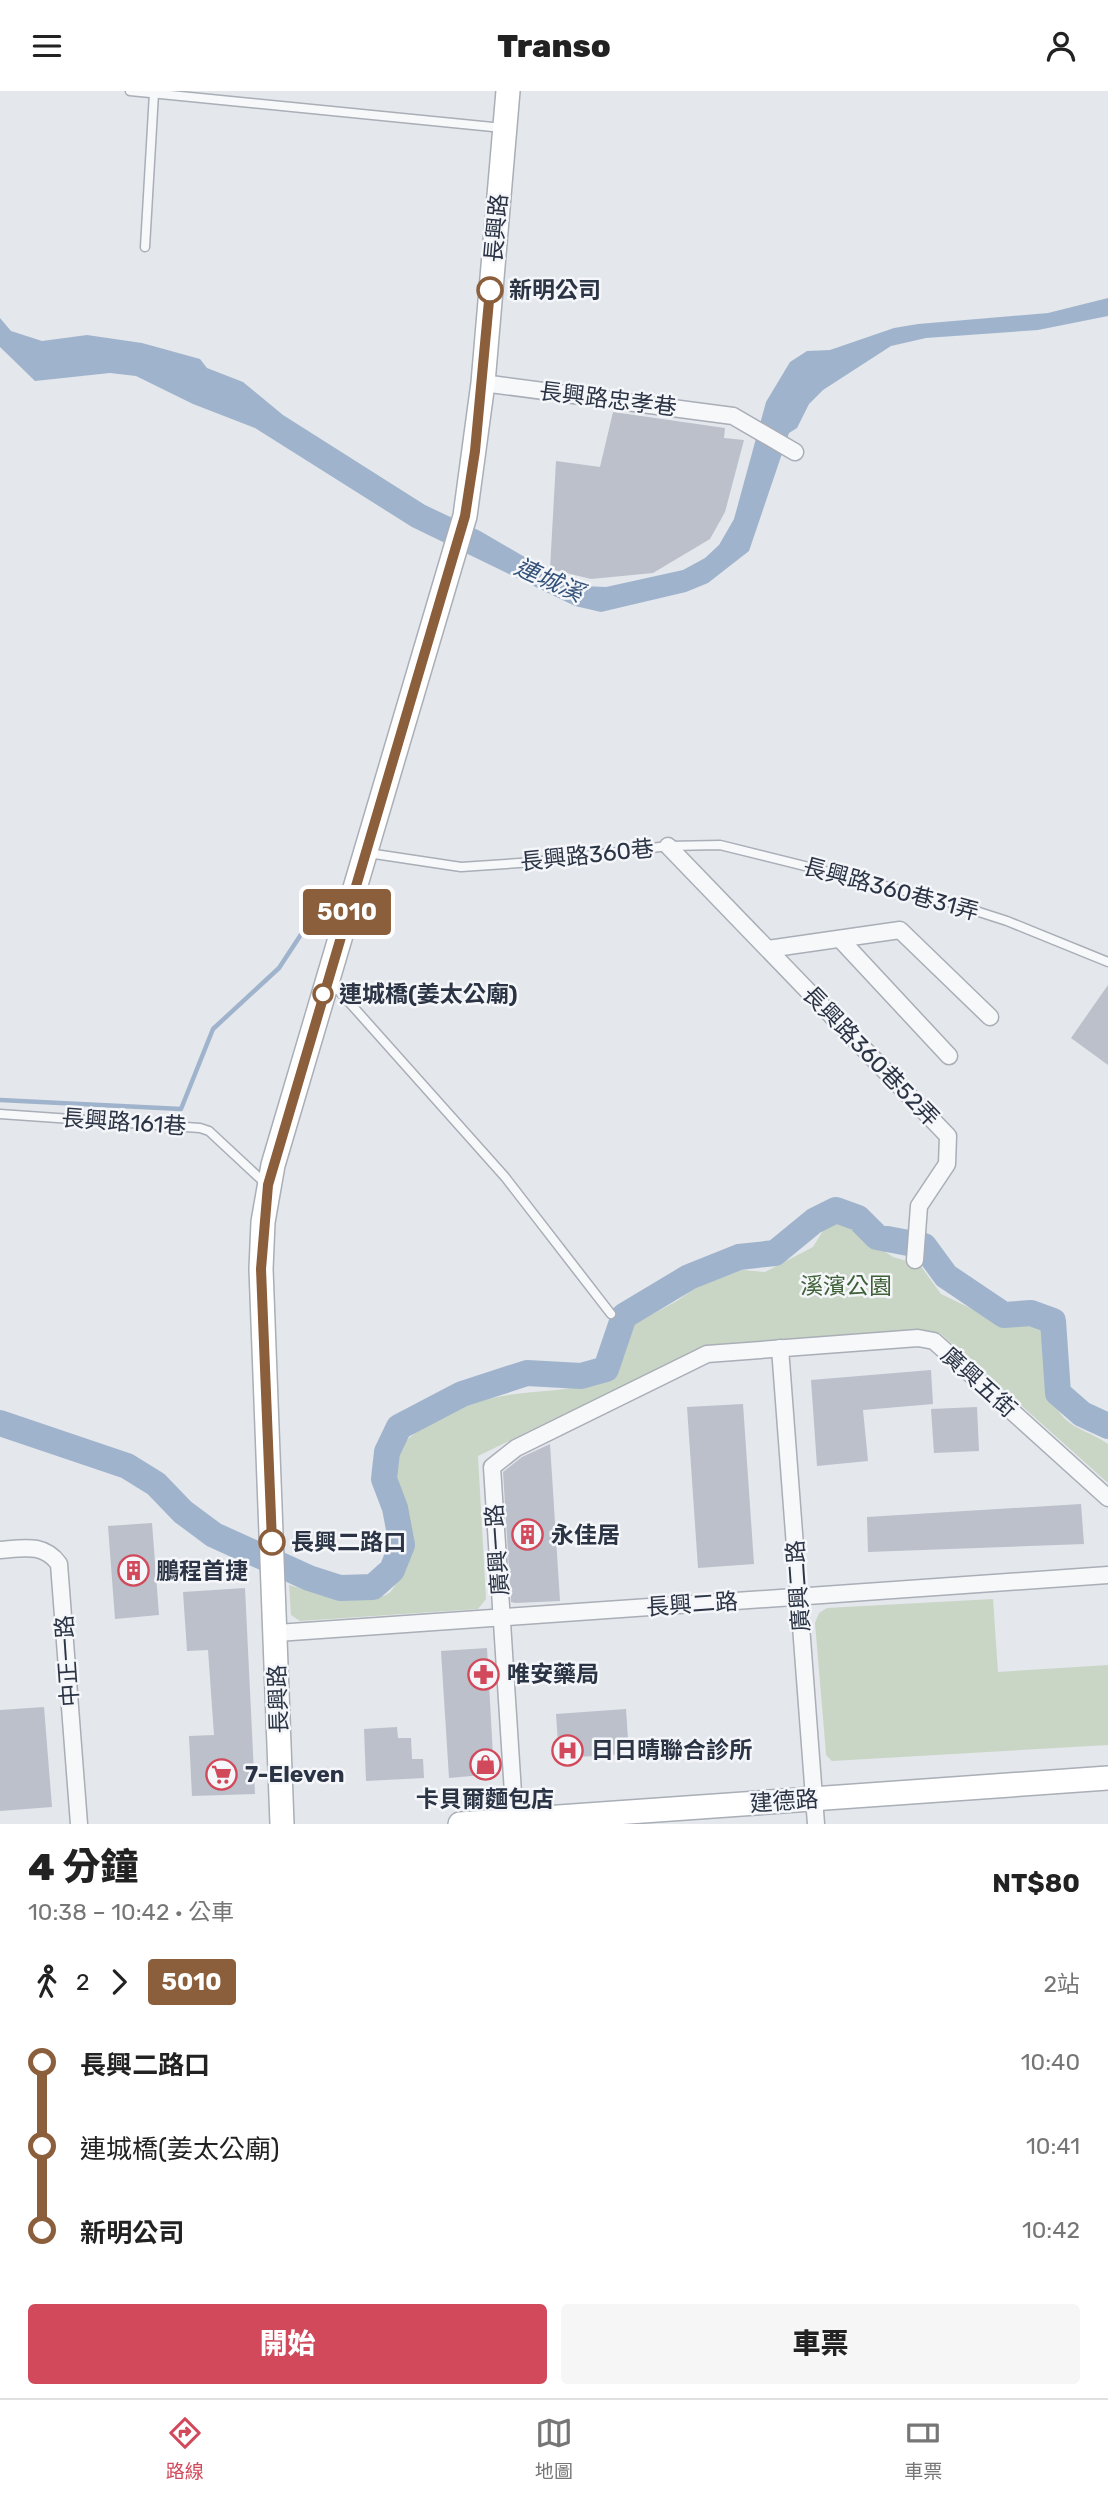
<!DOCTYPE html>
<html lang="zh-TW">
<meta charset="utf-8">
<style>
body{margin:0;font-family:Rubik,"Noto Sans TC",sans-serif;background:#f6f6f6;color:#222;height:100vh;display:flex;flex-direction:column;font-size:26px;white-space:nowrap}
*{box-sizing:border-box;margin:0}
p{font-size:23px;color:#767676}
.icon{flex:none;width:38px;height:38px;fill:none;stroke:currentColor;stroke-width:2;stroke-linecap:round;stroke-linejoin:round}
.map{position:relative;height:1733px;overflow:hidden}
.side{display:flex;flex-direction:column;background:#fff;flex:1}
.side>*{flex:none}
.badge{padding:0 14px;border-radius:5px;font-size:24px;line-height:46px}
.map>.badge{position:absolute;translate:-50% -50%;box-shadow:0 0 0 4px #fff}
.legs{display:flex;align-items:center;gap:10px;height:77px;padding:0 28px;font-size:23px}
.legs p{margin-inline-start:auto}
.summary{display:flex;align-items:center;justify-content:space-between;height:119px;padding:0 28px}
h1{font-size:38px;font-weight:800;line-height:52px}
.action{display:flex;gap:14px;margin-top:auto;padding:14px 28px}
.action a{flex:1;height:80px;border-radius:7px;background:#d1495b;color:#fff;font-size:28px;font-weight:800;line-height:80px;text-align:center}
.action a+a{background:#f6f6f6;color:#222}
ul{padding:0 28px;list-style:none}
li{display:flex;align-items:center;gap:24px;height:84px;font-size:26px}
li i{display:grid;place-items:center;width:10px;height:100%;margin:0 9px;background:currentColor}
li i::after{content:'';width:18px;height:18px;margin:-9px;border:5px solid;border-radius:50%;background:#fff}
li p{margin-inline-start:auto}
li:first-child i{background:linear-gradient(#0000 50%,currentColor 0)}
li:last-child i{background:linear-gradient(currentColor 50%,#0000 0)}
header{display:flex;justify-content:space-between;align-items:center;height:91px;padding:0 28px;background:#fff;font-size:32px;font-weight:800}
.dock{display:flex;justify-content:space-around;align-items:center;height:98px;border-top:2px solid #e0e0e0;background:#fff;font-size:19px;color:#767676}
.dock a{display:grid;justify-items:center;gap:4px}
.dock .active{color:#d1495b}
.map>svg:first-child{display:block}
</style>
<header><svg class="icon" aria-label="menu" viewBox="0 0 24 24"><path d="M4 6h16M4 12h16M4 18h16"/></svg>Transo<svg class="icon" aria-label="person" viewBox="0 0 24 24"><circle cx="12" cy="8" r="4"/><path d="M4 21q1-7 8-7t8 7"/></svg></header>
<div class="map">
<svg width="1108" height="1733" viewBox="0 0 1108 1733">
<rect width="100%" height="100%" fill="#e4e7ec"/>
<!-- green -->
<g fill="#c9d6c5">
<path d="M837 1129 893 1166 920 1174 941 1203 995 1229 1015 1232 1043 1231C1057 1261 1040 1303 1065 1328 1077 1339 1094 1343 1108 1353V1392L940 1242 910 1240 706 1254 478 1365 486 1508 478 1518 300 1530 291 1524 289 1494C310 1500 375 1520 392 1499 396 1494 398 1485 401 1480 407 1467 411 1453 409 1439 403 1401 371 1384 409 1347 417 1340 427 1335 436 1330 495 1292 543 1308 604 1290L616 1275 620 1250 634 1233 677 1210 723 1177 765 1181 813 1156 827 1133Z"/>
<path d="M993 1508 998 1581 1108 1574V1654L832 1670 826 1664 825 1651 815 1532 819 1522 827 1517Z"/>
</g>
<!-- water -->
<path fill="#9fb4cc" d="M1108 207V225L1038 239 926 247 891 255 823 299 809 313 797 337 789 342 749 460 708 492 686 501 601 521 575 515 412 436 255 337 193 313 136 285 110 282 35 290 0 256V227L11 240 42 250 87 244 142 252 200 268 207 277 243 291 283 324 425 414 480 440 552 482 582 495 606 496 683 479 705 467 719 454 734 428 766 311 790 271 807 260 830 259 894 237 918 233 1048 222Z"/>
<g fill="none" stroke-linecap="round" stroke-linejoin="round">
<!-- stream -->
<path stroke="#9fb4cc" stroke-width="4.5" d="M0 1009 181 1018 213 938 279 877 302 842"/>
<!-- river -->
<path stroke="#9fb4cc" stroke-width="26" d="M0 1332 127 1375 156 1393 183 1421 214 1444 309 1487 340 1497 373 1496 392 1479 402 1454 395 1417 384 1388 387 1361 399 1336 462 1303 527 1282 581 1285 606 1278 624 1225 689 1186 739 1166 775 1162 814 1130 836 1119 858 1127 877 1146 924 1155 946 1185 1004 1224 1031 1222 1053 1230 1058 1302 1082 1323 1108 1335"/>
</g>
<!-- building -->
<g fill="#bbc0ca">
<path d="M613 321 725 337 724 347 744 349 725 421 710 448 653 482 591 488 550 478 556 370 600 376Z"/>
<path d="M1108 894V974L1071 947Z"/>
<path d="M931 1279 933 1313 863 1319 868 1370 817 1375 811 1289Z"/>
<path d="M743 1313 754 1473 698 1477 687 1316Z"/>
<path d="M977 1316 979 1360 934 1362 931 1318Z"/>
<path d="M550 1353 560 1510 515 1512 511 1511 503 1381 522 1366Z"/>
<path d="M1081 1413 1084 1453 868 1461 867 1426Z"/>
<path d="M152 1432 159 1524 115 1528 108 1435Z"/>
<path d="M245 1497 255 1703 192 1705 189 1645 214 1644 208 1559 187 1560 183 1501Z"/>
<path d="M487 1557 494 1683 449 1687 441 1560Z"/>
<path d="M44 1616 52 1716 0 1720V1619Z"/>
<path d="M626 1618 629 1663 559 1667 556 1623Z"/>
<path d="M397 1636 398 1647H411L412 1668H423L424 1687 366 1690 364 1638Z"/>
</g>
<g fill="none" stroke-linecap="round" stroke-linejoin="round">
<defs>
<g id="lane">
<path d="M130 0 503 37"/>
<path d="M145 156 154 2"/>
<path d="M368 762 461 776 534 771 668 755 720 754 945 810 1007 830 1108 871"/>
<path d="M332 892 505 1086 611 1223"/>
<path d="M0 1023 200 1037 209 1040 266 1093"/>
</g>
<g id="street">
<path d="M483 292 733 325 795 361"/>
<path d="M668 755 948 1045 947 1073 919 1115 915 1169"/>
<path d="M840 848 949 965"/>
<path d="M768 858 900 839 990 926"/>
<path d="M780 1257 816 1733"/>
<path d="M0 1459C24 1457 44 1452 59 1473L79 1733"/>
<path d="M277 1542 1108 1484"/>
<path d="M515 1733 492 1376 516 1357 707 1263 918 1247 934 1250 1108 1407"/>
</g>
<g id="secondary">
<path d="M282 1733 261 1178 263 1131 273 1074 465 425 483 292 508 0"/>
<path d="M460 1733 1108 1687"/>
</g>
</defs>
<!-- lane casing -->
<use href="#lane" stroke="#a9aeb7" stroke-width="11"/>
<!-- street casing -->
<use href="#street" stroke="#a9aeb7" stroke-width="19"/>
<!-- secondary casing -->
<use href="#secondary" stroke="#a9aeb7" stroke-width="26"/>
<!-- lane -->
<use href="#lane" stroke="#f7f8fa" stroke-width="8"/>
<!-- street -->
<use href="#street" stroke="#f7f8fa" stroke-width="16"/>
<!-- secondary -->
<use href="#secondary" stroke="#fff" stroke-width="23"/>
</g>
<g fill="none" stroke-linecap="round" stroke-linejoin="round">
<defs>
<path id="line-1" d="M272 1451 261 1178 268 1094 465 425 475 360 490 199"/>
</defs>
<!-- line-1 casing -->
<use href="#line-1" stroke="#fff" stroke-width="16"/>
<!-- line-1 -->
<use href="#line-1" stroke="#8b5e3c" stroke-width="10"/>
</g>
<!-- icons -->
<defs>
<symbol id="building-ring" viewBox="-11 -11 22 22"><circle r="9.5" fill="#f4f6f9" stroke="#d1495b" stroke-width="1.5"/><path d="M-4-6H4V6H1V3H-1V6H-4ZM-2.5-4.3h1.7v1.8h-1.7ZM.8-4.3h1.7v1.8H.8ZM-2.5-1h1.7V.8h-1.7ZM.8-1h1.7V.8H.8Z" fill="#d1495b"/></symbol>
<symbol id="pharmacy-ring" viewBox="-11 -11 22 22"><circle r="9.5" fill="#f4f6f9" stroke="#d1495b" stroke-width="1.5"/><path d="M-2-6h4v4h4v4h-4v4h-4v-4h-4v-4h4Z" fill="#d1495b"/></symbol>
<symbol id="hospital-ring" viewBox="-11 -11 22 22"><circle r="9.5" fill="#f4f6f9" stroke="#d1495b" stroke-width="1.5"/><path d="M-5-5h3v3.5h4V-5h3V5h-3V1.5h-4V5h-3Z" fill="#d1495b"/></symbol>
<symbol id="shop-ring" viewBox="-11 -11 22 22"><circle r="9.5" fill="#f4f6f9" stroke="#d1495b" stroke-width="1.5"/><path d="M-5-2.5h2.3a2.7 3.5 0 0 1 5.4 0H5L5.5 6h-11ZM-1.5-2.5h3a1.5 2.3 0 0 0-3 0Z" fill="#d1495b"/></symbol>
<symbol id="supermarket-ring" viewBox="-11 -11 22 22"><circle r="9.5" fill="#f4f6f9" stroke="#d1495b" stroke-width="1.5"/><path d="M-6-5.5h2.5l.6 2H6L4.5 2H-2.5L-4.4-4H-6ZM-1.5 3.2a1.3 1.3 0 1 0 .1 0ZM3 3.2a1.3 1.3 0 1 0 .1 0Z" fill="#d1495b"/></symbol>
</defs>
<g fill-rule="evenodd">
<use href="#building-ring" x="510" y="1426" width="35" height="35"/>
<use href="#building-ring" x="116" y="1462" width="35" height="35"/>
<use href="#pharmacy-ring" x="466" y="1566" width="35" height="35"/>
<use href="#hospital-ring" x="550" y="1642" width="35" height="35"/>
<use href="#shop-ring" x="468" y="1656" width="35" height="35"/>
<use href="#supermarket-ring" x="204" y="1666" width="35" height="35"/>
</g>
<!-- markers -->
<g fill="#fff" stroke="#8b5e3c" stroke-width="3.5">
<circle cx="490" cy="199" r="12"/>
<circle cx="323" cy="903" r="9"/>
<circle cx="272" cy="1451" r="12"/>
</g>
<g text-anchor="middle" stroke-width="5" stroke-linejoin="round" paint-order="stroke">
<!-- street labels -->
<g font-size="23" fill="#2b3445" stroke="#f4f6f9">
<text transform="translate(496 137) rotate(-85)" y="8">長興路</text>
<text transform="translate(608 308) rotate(7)" y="8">長興路忠孝巷</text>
<text transform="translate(587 764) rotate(-6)" y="8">長興路360巷</text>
<text transform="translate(891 798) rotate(15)" y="8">長興路360巷31弄</text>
<text transform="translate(871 965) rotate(46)" y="8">長興路360巷52弄</text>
<text transform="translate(124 1031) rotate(4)" y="8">長興路161巷</text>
<text transform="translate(979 1291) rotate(42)" y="8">廣興五街</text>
<text transform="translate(497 1459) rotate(-94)" y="8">廣興一路</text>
<text transform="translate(798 1495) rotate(-94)" y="8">廣興二路</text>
<text transform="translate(692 1513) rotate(-4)" y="8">長興二路</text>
<text transform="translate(67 1570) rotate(-94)" y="8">中正一路</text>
<text transform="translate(278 1608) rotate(-92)" y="8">長興路</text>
<text transform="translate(784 1710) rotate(-4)" y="8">建德路</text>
</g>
<!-- stop labels -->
<g font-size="23" font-weight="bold" fill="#2b3445" stroke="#f4f6f9" text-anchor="start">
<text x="509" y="207">新明公司</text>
<text x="339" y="911">連城橋(姜太公廟)</text>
<text x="291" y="1459">長興二路口</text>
</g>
<!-- park labels -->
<g font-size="23" fill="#3f6138" stroke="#f4f6f9">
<text x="846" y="1203">溪濱公園</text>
</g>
<!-- poi labels -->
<g font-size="23" font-weight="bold" fill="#2b3445" stroke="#f4f6f9" text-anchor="start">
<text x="551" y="1452">永佳居</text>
<text x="156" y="1488">鵬程首捷</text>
<text x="507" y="1591">唯安藥局</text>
<text x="591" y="1667">日日晴聯合診所</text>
<text x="245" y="1691">7-Eleven</text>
<text x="485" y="1716" text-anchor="middle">卡貝爾麵包店</text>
</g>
<!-- water labels -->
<g font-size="24" font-style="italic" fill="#34527a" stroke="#f4f6f9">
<text transform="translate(549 489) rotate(24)" y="8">連城溪</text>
</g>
</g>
</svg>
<b class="badge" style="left:347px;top:821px;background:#8b5e3c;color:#fff">5010</b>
</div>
<section class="side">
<div class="summary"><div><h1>4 分鐘</h1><p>10:38 – 10:42 · 公車</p></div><b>NT$80</b></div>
<div class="legs"><svg class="icon" aria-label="walk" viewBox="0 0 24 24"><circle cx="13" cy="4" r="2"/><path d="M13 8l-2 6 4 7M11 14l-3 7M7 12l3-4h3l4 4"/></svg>2<svg class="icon" aria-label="forward" viewBox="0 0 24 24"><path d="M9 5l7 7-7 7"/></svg><b class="badge" style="background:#8b5e3c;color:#fff">5010</b><p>2站</p></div>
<ul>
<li><i style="color:#8b5e3c"></i><b>長興二路口</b><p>10:40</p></li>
<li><i style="color:#8b5e3c"></i><span>連城橋(姜太公廟)</span><p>10:41</p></li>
<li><i style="color:#8b5e3c"></i><b>新明公司</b><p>10:42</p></li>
</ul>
<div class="action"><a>開始</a><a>車票</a></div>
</section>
<nav class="dock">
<a class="active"><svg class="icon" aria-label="directions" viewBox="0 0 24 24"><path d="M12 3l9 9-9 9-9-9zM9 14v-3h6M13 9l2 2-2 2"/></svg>路線</a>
<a><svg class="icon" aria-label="map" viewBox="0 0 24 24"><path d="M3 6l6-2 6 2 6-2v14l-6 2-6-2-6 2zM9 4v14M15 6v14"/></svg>地圖</a>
<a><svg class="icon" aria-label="tickets" viewBox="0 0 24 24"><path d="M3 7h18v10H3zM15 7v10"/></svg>車票</a>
</nav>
